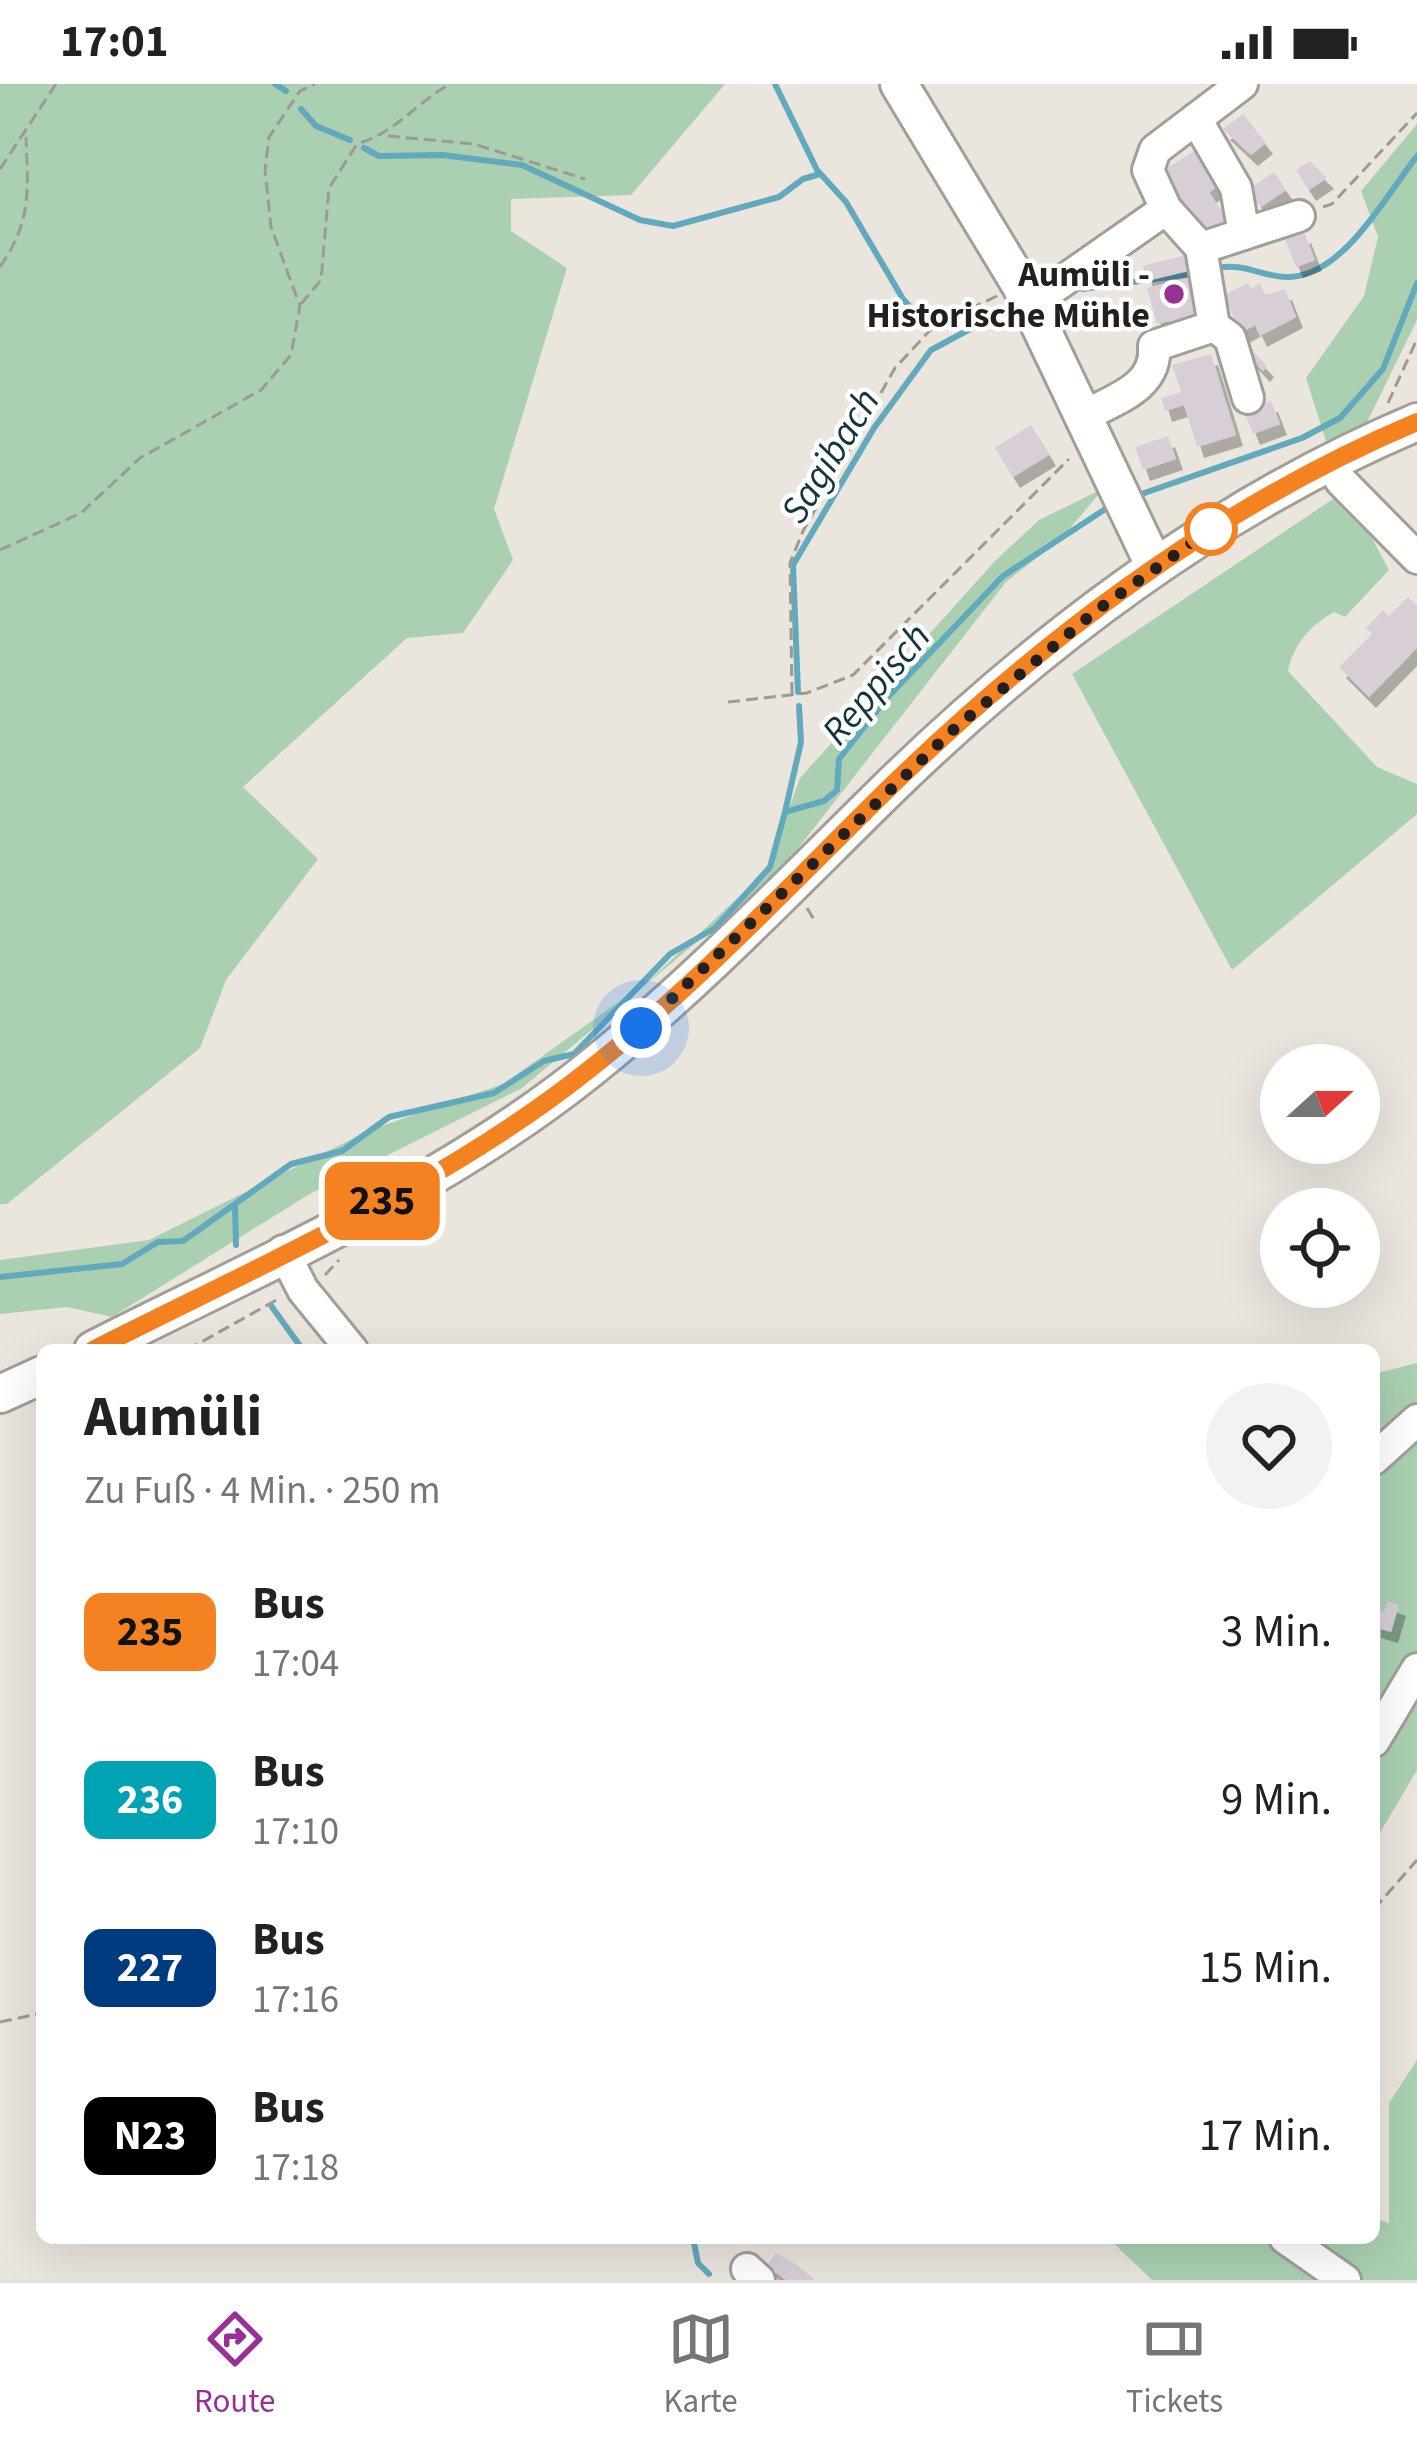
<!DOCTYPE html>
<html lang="de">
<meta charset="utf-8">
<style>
body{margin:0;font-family:"Source Sans 3",sans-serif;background:#f2f2f2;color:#222;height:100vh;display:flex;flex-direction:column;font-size:45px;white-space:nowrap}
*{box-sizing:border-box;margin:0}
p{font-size:39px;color:#767676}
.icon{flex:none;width:66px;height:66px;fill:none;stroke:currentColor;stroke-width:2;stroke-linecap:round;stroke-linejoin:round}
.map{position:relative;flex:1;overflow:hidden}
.panel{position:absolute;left:36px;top:1260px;width:1344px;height:900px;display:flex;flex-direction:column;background:#fff;border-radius:18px;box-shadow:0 12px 48px #0002}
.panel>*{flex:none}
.badge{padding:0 24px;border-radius:18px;font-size:42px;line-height:78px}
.needle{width:78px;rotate:69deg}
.buttons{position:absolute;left:1260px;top:960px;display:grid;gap:24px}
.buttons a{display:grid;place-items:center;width:120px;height:120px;border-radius:50%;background:#fff;box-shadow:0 12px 48px #0002;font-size:60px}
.you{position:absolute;width:60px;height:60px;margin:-30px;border:9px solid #fff;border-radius:50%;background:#1a73e8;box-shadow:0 0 0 18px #1a73e833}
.map>.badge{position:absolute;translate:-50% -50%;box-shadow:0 0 0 6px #fff}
.round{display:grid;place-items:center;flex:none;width:126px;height:126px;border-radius:63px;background:#f2f2f2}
.summary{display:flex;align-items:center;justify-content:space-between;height:204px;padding:0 48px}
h1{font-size:57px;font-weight:700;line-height:90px}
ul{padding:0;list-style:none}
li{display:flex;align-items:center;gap:36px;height:168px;padding:0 48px}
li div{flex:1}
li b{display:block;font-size:45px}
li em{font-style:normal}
li .badge{min-width:132px;font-weight:700;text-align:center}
.status{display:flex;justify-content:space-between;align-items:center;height:84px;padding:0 60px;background:#fff;direction:ltr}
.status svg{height:33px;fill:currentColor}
.tab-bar{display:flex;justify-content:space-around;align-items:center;height:168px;border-top:3px solid #e0e0e0;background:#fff;font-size:33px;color:#767676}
.tab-bar a{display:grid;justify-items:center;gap:6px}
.tab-bar .selected{color:#983196}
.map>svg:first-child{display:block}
</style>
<div class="status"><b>17:01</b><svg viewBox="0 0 49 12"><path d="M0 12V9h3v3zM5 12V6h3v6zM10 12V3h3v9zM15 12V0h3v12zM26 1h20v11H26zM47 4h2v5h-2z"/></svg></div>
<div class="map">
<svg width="1417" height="2196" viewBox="0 0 1417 2196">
<defs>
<filter id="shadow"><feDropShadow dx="7" dy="11" stdDeviation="0" flood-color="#0004"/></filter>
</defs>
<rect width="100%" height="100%" fill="#eae6de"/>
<!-- green -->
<g fill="#aad0b1">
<path d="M0 0H725L631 111 511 115V147L567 184 494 425 513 476 463 549 407 554 243 703 318 775 226 896 200 964 7 1120H0Z"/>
<path d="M1417 40V236L1367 338 1326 357 1306 294 1364 212 1378 153 1361 107Z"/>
<path d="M1104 404 1061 455 1006 498 778 790 522 1004 308 1111 112 1233 67 1223 0 1230V1176L149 1156 370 1046 503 1000 651 895 766 787 800 694 995 477 1039 436Z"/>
<path d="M1336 413 1364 439 1389 486 1345 533 1334 528C1310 542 1294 559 1288 587L1377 683 1417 700V730L1232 886 1072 590Z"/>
<path d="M1417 1279V1686L1374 1759V1290Z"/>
<path d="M1417 1976V2196H1152L1108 2154H1374V2134L1389 2139V2019Z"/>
</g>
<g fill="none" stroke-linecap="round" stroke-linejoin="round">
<!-- stream -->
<g stroke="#63a9bd" stroke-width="6">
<path d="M275 0 286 7"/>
<path d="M775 0 817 86 846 118 903 215 927 241"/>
<path d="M301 25 316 42 350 56"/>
<path d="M364 64 379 72 442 71 522 81 640 136 673 142 779 113 803 95 820 90"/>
<path d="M1217 184C1244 178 1264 194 1290 193 1345 190 1386 111 1417 72"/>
<path d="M1083 205 1198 189"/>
<path d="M1133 413 1302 354 1340 334 1383 285 1417 199"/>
<path d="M798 608 793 481 874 344 931 266 1013 222"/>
<path d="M785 728 801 658 799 622"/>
<path d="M235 1123 236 1161"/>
<path d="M0 1193 122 1180 158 1158 183 1157 291 1080 342 1067 389 1033 494 1009 544 977 574 970 670 870 715 844 770 783 785 728 824 717 837 706 839 675 887 614 1003 492 1110 422"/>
<path d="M272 1223 303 1266"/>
<path d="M693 2154 698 2179 709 2190"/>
</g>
</g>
<!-- building -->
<g fill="#d7cfd5" filter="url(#shadow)">
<path d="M1243 30 1266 59 1251 71 1223 45Z"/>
<path d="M1200 64 1222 100 1209 108 1220 125 1226 121 1227 138 1203 153 1163 86Z"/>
<path d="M1310 77 1327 94 1309 106 1296 86Z"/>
<path d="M1274 88 1286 106 1261 123 1249 105Z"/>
<path d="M1304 148 1315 176 1296 183 1285 155Z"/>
<path d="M1190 170 1193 186 1147 197 1143 182Z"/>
<path d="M1195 192 1204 228 1174 248 1169 237 1157 240 1147 204Z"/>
<path d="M1248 199 1251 205 1260 199 1265 211 1285 205 1296 233 1260 252 1255 241 1242 248 1223 212Z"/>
<path d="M1248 262 1267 282 1263 287 1243 266Z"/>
<path d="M1211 270 1236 351 1197 363 1184 321 1165 327 1161 314 1181 308 1172 281Z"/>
<path d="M1271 317 1280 340 1253 350 1244 327Z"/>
<path d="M1031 341 1049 371 1013 393 995 364Z"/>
<path d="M1168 352 1176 375 1143 386 1135 363Z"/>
<path d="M1408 513 1417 522V564L1369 613 1339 583 1372 550 1366 544 1383 526 1389 532Z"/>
<path d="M1388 1517 1399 1521 1391 1548 1374 1543V1526L1384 1528Z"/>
<path d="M776 2169 797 2181 815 2196H786L767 2181Z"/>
</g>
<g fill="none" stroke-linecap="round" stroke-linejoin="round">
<defs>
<g id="minor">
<path d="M1196 35 1236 104 1244 150"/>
<path d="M1166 125 1201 164 1214 242 1230 254 1248 314"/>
<path d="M1201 164 1299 132"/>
<path d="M1030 220 1166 125 1148 86 1155 66 1242 0"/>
<path d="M1084 332C1115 315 1158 303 1154 262L1214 242"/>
<path d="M1330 379 1341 397 1417 474"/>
<path d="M283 1167 303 1206 352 1266"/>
<path d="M1374 1375 1417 1336"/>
<path d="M1374 1657 1417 1585"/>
<path d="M1285 2154 1345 2196"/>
<path d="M747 2185 759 2196"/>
</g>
<g id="major">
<path d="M899 0 1021 202 1155 483"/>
<path d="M93 1266C260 1181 444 1103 591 984 698 898 791 800 889 704 1042 555 1220 421 1417 338"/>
<path d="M0 1310 42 1291"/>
</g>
</defs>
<!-- minor casing -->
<use href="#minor" stroke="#a29f97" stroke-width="36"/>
<!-- major casing -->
<use href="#major" stroke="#a29f97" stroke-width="42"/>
<!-- path -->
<g stroke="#9d9a94" stroke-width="3" stroke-dasharray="12 6" stroke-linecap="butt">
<path d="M388 52 474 60 585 95"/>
<path d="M0 85 56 0"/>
<path d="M1323 123 1332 120 1417 29"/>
<path d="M0 183C32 136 28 108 26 53"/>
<path d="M301 220 321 196 329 104 357 60C395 49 416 19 450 0"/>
<path d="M1388 319 1417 255"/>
<path d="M0 466 81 429 140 374 261 306 291 271 300 222 271 143 265 86 269 53 300 7 315 0"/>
<path d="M792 610 790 479 803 447 895 284 935 241 997 212"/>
<path d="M728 618 807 609 853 591 1069 375"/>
<path d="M807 824 816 839"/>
<path d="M325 1191 339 1176"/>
<path d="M187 1266 280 1214"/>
<path d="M1374 1825 1417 1776"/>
<path d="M0 1938 42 1929"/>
</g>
<!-- minor -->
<use href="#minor" stroke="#fff" stroke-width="30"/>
<!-- major -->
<use href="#major" stroke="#fff" stroke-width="36"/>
</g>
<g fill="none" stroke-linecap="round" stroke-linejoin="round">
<defs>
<path id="line" d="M93 1266C260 1181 444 1102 591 984 699 899 791 800 889 704 1042 555 1220 421 1417 338"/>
</defs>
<!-- line casing -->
<use href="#line" stroke="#fff" stroke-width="27"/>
<!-- line -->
<use href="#line" stroke="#f58220" stroke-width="18"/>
<!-- walk -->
<path stroke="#22201d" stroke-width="12" stroke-dasharray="0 21.6" d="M641 944 953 646 1096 527 1211 445"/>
</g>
<!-- markers -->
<circle fill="#983196" stroke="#fff" stroke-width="4.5" cx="1174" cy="210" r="12"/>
<circle fill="#fff" stroke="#f58220" stroke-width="6" cx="1211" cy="445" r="24"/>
<g text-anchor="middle" stroke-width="9" stroke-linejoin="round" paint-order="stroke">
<!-- poi labels -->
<g font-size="36" font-weight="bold" fill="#22201d" stroke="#fff" text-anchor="end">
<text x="1150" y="202">Aumüli -<tspan x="1150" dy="41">Historische Mühle</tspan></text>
</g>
<!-- water labels -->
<g font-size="39" font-style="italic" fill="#13353f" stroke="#fff">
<text transform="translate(829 371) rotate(-58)" y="14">Sagibach</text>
<text transform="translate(875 599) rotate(-50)" y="14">Reppisch</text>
</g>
</g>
</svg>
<div class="buttons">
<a><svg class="needle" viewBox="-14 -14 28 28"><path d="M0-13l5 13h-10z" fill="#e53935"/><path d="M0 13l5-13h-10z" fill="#767676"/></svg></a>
<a><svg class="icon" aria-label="locate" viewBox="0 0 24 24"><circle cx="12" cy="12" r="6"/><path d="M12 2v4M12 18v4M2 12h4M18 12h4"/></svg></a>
</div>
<div class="you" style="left:641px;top:944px"></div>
<b class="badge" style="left:382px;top:1117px;background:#f58220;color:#111">235</b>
<section class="panel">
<div class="summary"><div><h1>Aumüli</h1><p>Zu Fuß · 4 Min. · 250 m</p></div><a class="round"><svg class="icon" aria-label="heart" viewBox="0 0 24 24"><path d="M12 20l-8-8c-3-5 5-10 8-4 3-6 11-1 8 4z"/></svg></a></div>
<ul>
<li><span class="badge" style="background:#f58220;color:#111">235</span><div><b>Bus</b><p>17:04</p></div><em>3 Min.</em></li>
<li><span class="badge" style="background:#00a3b4;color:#fff">236</span><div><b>Bus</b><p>17:10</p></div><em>9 Min.</em></li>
<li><span class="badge" style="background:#003b80;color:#fff">227</span><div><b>Bus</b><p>17:16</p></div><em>15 Min.</em></li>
<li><span class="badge" style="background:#000;color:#fff">N23</span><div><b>Bus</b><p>17:18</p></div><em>17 Min.</em></li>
</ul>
</section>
</div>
<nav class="tab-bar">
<a class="selected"><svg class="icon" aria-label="directions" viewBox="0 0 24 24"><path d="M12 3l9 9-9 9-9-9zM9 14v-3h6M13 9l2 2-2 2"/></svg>Route</a>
<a><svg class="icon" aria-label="map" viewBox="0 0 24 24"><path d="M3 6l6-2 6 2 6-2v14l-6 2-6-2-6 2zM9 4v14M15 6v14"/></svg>Karte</a>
<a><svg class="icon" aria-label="tickets" viewBox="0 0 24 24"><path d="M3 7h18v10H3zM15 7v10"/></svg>Tickets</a>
</nav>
